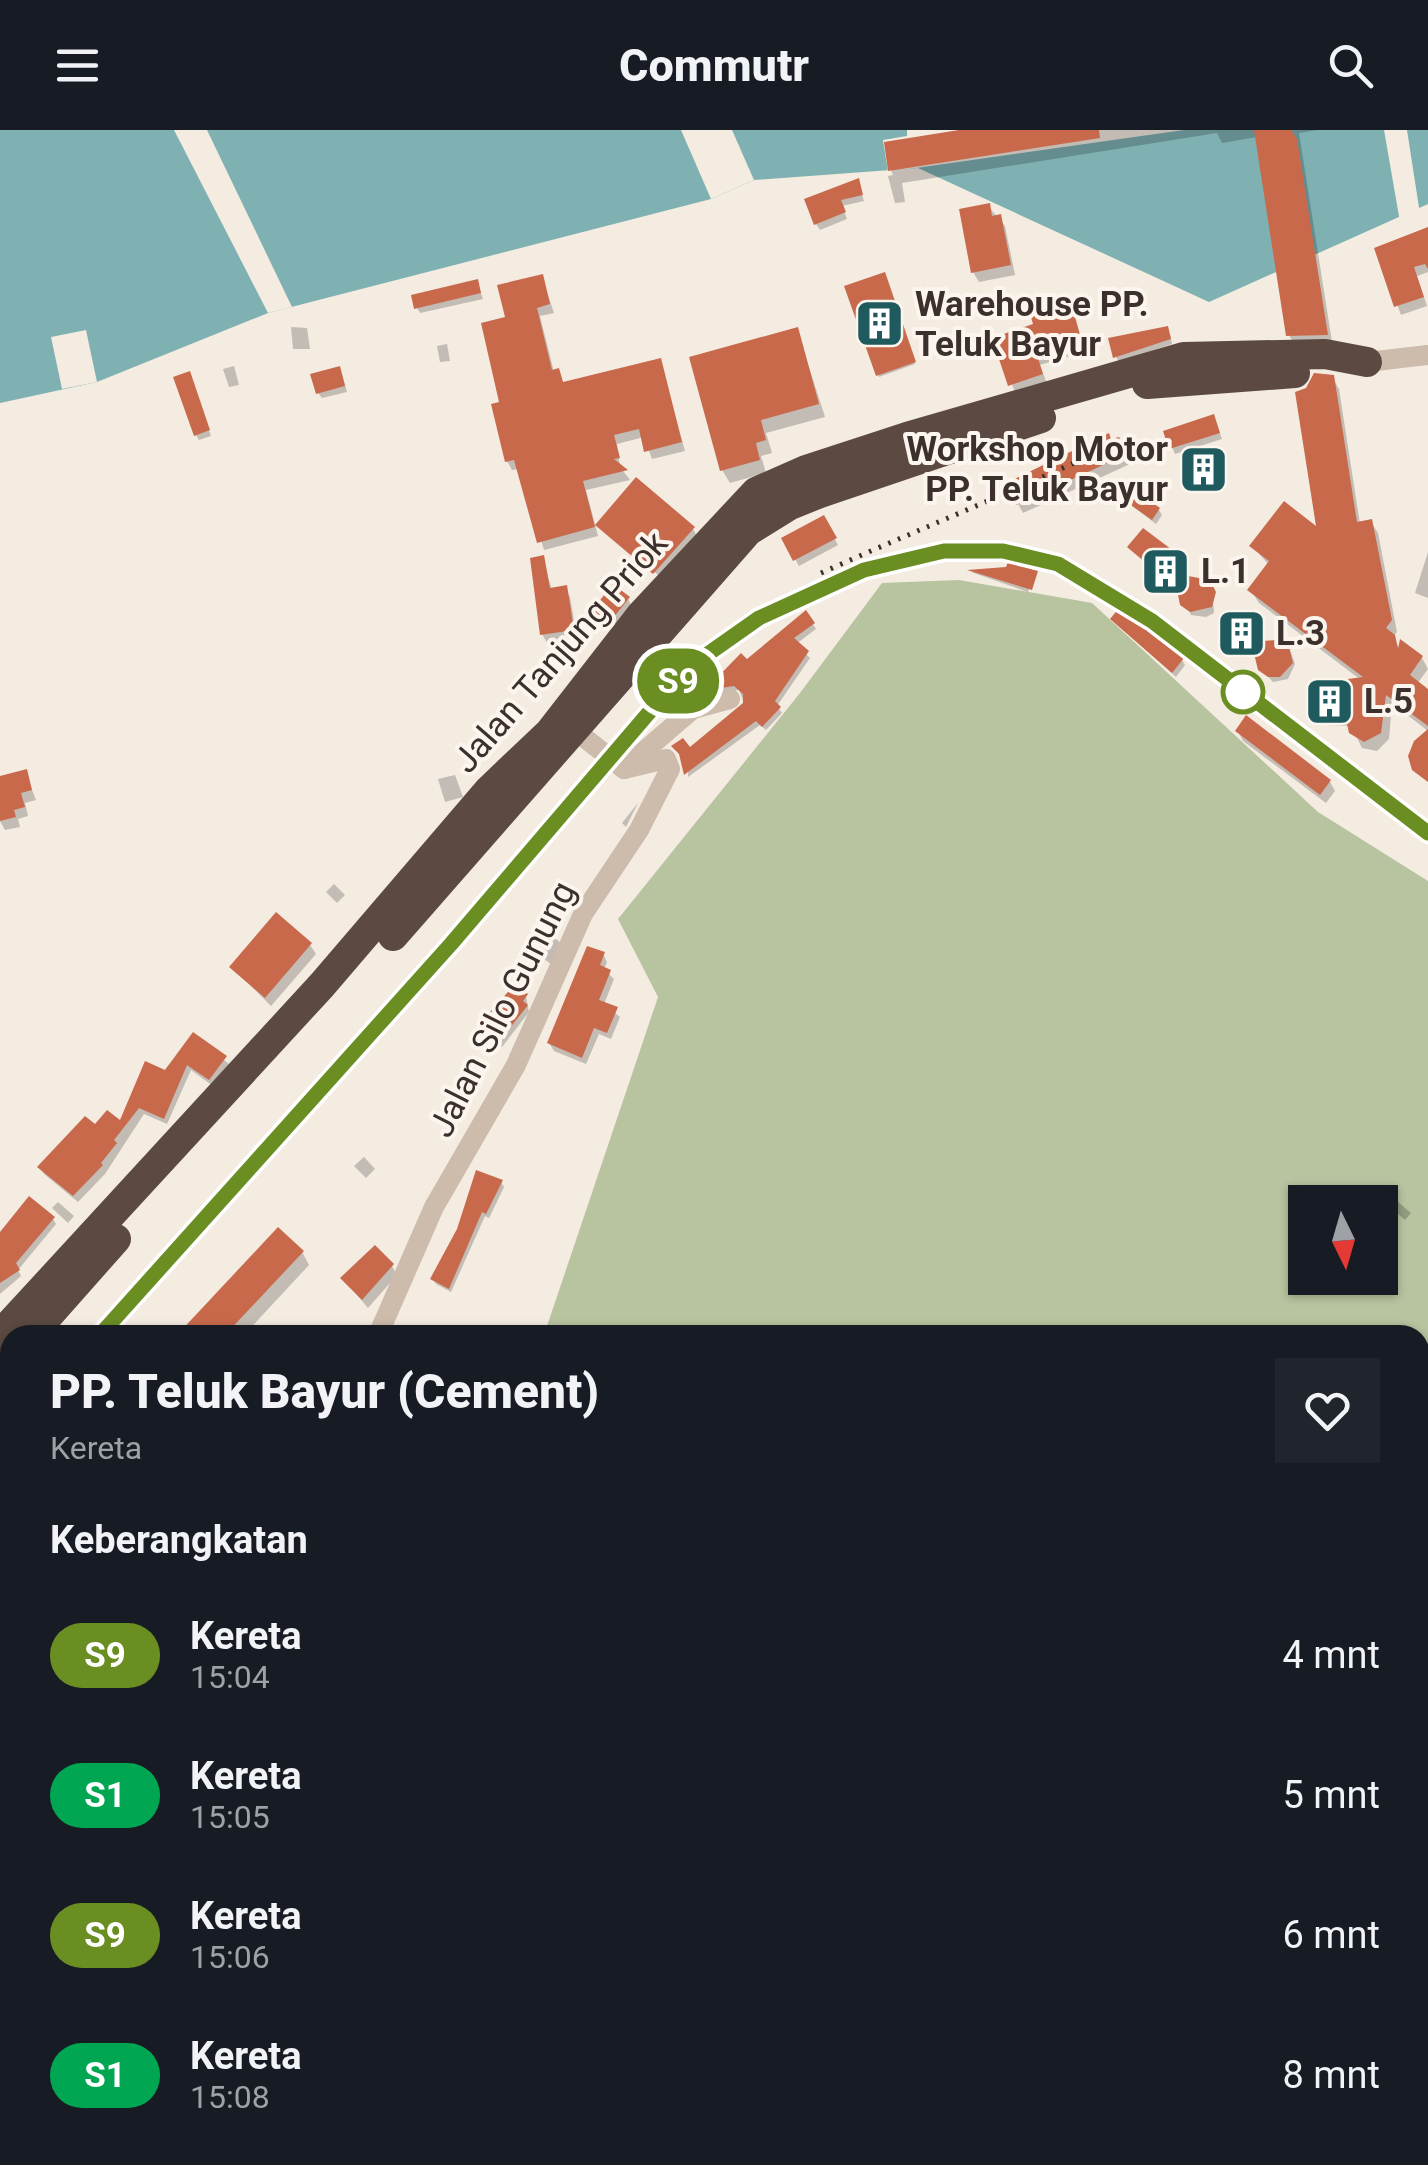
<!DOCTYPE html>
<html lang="id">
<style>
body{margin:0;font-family:Roboto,sans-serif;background:#20242c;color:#f1f3f6;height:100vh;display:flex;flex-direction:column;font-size:38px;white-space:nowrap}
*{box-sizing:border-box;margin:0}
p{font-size:32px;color:#9ea1a6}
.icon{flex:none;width:55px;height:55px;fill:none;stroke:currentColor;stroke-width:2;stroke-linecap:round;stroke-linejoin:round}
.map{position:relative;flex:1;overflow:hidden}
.drawer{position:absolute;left:0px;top:1195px;width:1430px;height:840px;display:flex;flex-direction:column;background:#171b24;border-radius:30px 30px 0 0;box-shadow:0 2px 8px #0004}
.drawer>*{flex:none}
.badge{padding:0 20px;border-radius:32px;font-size:35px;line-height:65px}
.needle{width:65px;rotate:175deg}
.controls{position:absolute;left:1288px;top:1055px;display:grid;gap:20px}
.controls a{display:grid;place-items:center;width:110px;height:110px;border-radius:0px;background:#171b24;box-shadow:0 2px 8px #0004;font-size:50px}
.map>.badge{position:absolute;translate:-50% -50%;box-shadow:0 0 0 5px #fff}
h2{padding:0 50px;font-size:38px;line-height:90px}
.round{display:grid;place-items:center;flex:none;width:105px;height:105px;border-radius:0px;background:#20242c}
.head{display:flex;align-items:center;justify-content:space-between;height:170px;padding:0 50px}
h1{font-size:48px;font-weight:800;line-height:75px}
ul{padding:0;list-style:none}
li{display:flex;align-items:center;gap:30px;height:140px;padding:0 50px}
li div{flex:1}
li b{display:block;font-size:38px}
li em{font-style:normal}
li .badge{min-width:110px;font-weight:700;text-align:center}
header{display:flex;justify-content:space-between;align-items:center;height:130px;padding:0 50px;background:#171b24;font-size:45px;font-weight:800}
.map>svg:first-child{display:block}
</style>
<header><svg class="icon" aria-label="menu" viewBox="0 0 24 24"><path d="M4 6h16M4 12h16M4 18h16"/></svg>Commutr<svg class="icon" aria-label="search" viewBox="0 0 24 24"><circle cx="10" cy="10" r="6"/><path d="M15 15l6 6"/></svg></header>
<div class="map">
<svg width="1428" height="2035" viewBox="0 0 1428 2035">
<rect width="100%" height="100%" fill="#f4ebe1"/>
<!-- green -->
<g fill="#b8c4a0" fill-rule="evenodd">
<path d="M959 450 1092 473 1318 682 1428 751V2035H135L142 2025H1420V1205H544L658 867 618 789 800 563 882 453ZM1305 1072H1380V1148H1305Z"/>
<path d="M10 1581V1808L0 1814V1583Z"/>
</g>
<!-- water -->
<path fill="#7fb0b2" d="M0 0H1428V74L1209 172 918 38 754 50 711 69 268 183 97 252 0 273Z"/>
<!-- pier -->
<g fill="#f4ebe1">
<path d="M174 0H207L292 177 268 183Z"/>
<path d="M681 0H732L754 50 711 69Z"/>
<path d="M907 0H1184L888 42 883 10 907 6Z"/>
<path d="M1384 0H1407L1420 84 1400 92Z"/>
<path d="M86 200 97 252 62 259 51 207Z"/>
</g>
<!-- shadow -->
<g fill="#0003">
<path d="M975 0H1317L1299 3 1333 218H1296L1289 205 1257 7 1222 13 1217 3 902 53 905 72 895 73 888 46 893 45 891 40Z"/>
<path d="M858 52 864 71 842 76 847 89 820 100 816 94Z"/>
<path d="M988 76 1005 96 1015 145 979 152 973 142Z"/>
<path d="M1428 100V142L1417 146 1427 176 1401 185 1377 120Z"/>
<path d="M884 145 915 234 879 247 847 157Z"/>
<path d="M542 147 554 183 540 186 554 242 558 241 564 255 660 231 685 321 652 329 644 307 617 314 620 337 630 350 586 360 598 406 544 420 519 339 512 340 507 331 502 274 508 189Z"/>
<path d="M477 152 483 169 420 183 417 178Z"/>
<path d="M1067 168 1086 221 1040 235 1047 254 1016 265 995 209 1036 195Z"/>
<path d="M291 197 307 198 310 219H293Z"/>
<path d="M797 200 825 287 766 303 772 323 761 326 766 343 730 353 722 340Z"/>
<path d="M1170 204 1172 214 1119 232 1116 227Z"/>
<path d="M447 214 450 231 440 232 437 216Z"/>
<path d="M234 236 239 255 229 257 223 239Z"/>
<path d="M342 244 347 262 322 268 318 263Z"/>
<path d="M1332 247 1339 259 1360 394 1371 392 1378 403 1397 502 1393 507 1400 519 1422 528 1428 539 1417 554 1428 562V601L1392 573 1389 609 1377 621 1362 618 1351 596 1326 595 1319 583 1361 550 1259 473 1252 462 1269 435 1252 416 1320 402Z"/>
<path d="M192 250 211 306 199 310 196 305Z"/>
<path d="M1216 293 1222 309 1175 324 1166 302Z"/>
<path d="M1118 309 1130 334 1023 383 1008 355Z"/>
<path d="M1218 335 1221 341 1207 361 1189 344Z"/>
<path d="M1114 362 1159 380 1162 385 1156 394Z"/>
<path d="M823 388 838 415 799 436 784 409Z"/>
<path d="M598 395 693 399 698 408 663 449Z"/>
<path d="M1130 417 1181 432 1188 448 1212 457 1214 483 1206 487 1191 485 1182 465 1160 459 1150 437Z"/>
<path d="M1428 422V468L1415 463Z"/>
<path d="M542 428 552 460 565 458 570 467 577 508 547 513 542 504Z"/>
<path d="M1008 439 1034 444 1028 462 971 442Z"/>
<path d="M628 469 631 475 613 497 595 480Z"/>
<path d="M1113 489 1182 530 1185 535 1176 547Z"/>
<path d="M1257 490 1264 513 1286 511 1289 517 1295 534 1288 549 1273 552 1262 540 1257 524 1240 525 1227 512Z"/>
<path d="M813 494 816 499 796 514 810 528 777 576 782 583 766 600 760 595 688 647 689 621 745 575 739 560 719 563 713 556Z"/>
<path d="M1238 601 1330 652 1335 661 1326 673 1243 611Z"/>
<path d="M25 642 36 670 25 673 28 686 18 689 20 697 5 700 0 691V649Z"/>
<path d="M455 645 463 667 445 672 438 649Z"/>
<path d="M638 673 626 697 622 693Z"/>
<path d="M334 754 345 765 337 773 326 762Z"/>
<path d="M546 802 560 812 551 834 537 824Z"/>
<path d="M310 815 316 824 271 876 232 837Z"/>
<path d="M603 824 607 832 604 839 614 849 604 874 620 887 611 909 599 904 586 934 554 921 549 913Z"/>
<path d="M526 866 529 882 502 917 481 895Z"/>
<path d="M193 905 229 934 213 956 191 940 167 994 144 984 105 1044 78 1072 44 1044 40 1037 95 998 121 994Z"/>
<path d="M364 1027 375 1039 366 1048 354 1036Z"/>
<path d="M501 1052 504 1057 489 1088 485 1086 451 1162 436 1154 433 1149 459 1100Z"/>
<path d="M1397 1071 1411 1083 1405 1090 1391 1078Z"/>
<path d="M58 1072 74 1086 68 1093 52 1078Z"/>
<path d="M53 1089 56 1094 18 1140 21 1146 0 1164V1113Z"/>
<path d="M302 1122 309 1135 244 1205H181Z"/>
<path d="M392 1136 397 1145 368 1178 343 1148Z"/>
<path d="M10 1387V1455L0 1466V1398Z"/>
<path d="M1421 1693 1428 1702V1727L1421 1733Z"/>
<path d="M10 1819V1877L0 1859V1824Z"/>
<path d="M10 1893V1969L1 1970 0 1894Z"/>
<path d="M0 1999 7 2005 10 2025H23L37 2035H0Z"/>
<path d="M55 2025H133L134 2027 128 2035H115L106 2028 99 2035H58Z"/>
<path d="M397 2025H429L420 2035H397L393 2029Z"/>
<path d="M1064 2025H1083V2035H1063Z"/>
<path d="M1130 2025H1140V2035H1131Z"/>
</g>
<!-- building -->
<g fill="#c8694b">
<path d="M959 0H1099L1100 8 888 41 884 12Z"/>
<path d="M1254 0H1291L1297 9 1328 205 1286 206Z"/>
<path d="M859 48 863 65 841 70 846 82 814 95 804 69Z"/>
<path d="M990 73 992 86 1001 84 1011 135 971 143 959 79Z"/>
<path d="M1428 97V139L1425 134 1414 137 1424 167 1394 177 1374 118Z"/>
<path d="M885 142 916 232 876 246 844 156Z"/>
<path d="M543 144 550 174 537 178 552 240 559 238 563 252 661 228 682 312 644 322 639 299 614 305 620 328 614 329 628 340 583 351 595 397 537 413 514 330 505 332 491 274 499 272 481 193 505 187 497 155Z"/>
<path d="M478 149 481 163 414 179 411 165Z"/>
<path d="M1069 165 1082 212 1037 225 1043 244 1008 256 992 208 1033 194 1028 177Z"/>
<path d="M1168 196 1171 209 1113 228 1108 208Z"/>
<path d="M798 197 819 274 761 290 766 310 756 313 760 330 720 341 689 227Z"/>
<path d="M340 236 345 256 316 264 310 244Z"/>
<path d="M190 241 210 300 194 306 173 247Z"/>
<path d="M1314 243 1334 245 1357 392 1372 389 1392 490 1386 498 1395 505 1398 519 1400 509 1423 526 1410 545 1428 559V596L1386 565 1381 603 1364 612 1349 603 1345 585 1322 587 1313 580 1310 568 1318 553 1363 547 1247 460 1269 431 1249 416 1284 371 1316 396 1295 262 1306 258Z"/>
<path d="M1214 284 1220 303 1169 319 1163 301Z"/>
<path d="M1109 303 1111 309 1119 307 1127 324 1016 375 1004 354Z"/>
<path d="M1203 321 1220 334 1204 356 1186 344Z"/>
<path d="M636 347 695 397 653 444 595 395Z"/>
<path d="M1120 350 1160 378 1152 390 1111 361Z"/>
<path d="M824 385 837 408 793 431 781 408Z"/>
<path d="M1143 398 1179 425 1188 446 1210 450 1216 462 1212 477 1190 482 1180 475 1177 460 1150 449 1146 433 1127 417Z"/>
<path d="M544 425 550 458 567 455 574 500 540 505 530 428Z"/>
<path d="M1008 432 1038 441 1032 460 967 440 1006 437Z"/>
<path d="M613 454 630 467 609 493 592 480Z"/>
<path d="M1119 478 1184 528 1172 543 1110 489Z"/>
<path d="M806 480 815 493 794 508 809 521 775 571 781 577 762 597 756 591 684 645 679 624 671 616 683 608 690 617 743 573V564L734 556 714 559 710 555 741 523 747 529Z"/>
<path d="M1255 481 1263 511 1287 509 1293 533 1280 547H1268L1258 540 1253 519 1235 520 1222 507 1224 488Z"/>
<path d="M1246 585 1331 650 1320 665 1235 601Z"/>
<path d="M1428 599V652L1412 640 1408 626 1414 611Z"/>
<path d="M27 639 32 660 21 663 25 677 14 680 16 687 0 691V646Z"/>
<path d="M276 782 312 813 265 868 229 837Z"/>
<path d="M587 816 605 822 600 835 611 840 599 870 618 877 607 903 594 898 582 928 547 913Z"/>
<path d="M516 853 528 864 523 871 528 875 498 913 478 895Z"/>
<path d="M193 902 227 926 209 950 187 935 164 989 139 978 114 1010 117 1013 101 1033 103 1035 73 1066 37 1037 85 986 95 994 107 980 120 990 145 931 165 940Z"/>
<path d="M476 1040 503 1050 486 1084 482 1082 449 1159 430 1149 457 1099Z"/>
<path d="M29 1066 55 1087 16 1133 20 1140 0 1153V1102Z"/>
<path d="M278 1097 304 1121 225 1205H177Z"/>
<path d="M375 1115 394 1134 362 1170 340 1148Z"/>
</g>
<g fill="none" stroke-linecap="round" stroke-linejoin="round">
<!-- minor -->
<g stroke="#cdbbac" stroke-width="20">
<path d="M1367 232 1428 225"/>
<path d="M576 601 624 639"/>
<path d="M629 634 693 579 730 569"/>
<path d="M378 1205 434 1077 516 935 583 784 639 700 670 639 666 629 624 639"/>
<path d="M1420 1463 1428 1467"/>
<path d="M0 1582 10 1577"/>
<path d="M453 2035 466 2025"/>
<path d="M1104 2035V2025"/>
</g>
<!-- highway -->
<g stroke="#5c4a42" stroke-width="30">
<path d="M1147 254 1295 243"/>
<path d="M393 806 748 401 790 375 820 363 1041 288"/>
<path d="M0 1205 322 855 489 660 550 602 641 485 756 362 806 340 907 307 1184 227 1325 224 1367 232"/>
<path d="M31 1205 116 1109"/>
<path d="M0 1240 10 1229"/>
</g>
<!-- rail -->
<g stroke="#3b302b" stroke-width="5" stroke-dasharray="2.5 8" stroke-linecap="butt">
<path d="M821 443C919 399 1018 360 1115 314"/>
<path d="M100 1205 475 787 664 565 705 526 759 488 864 440 944 421H1003L1058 435 1152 491 1428 703"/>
<path d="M0 1319 10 1307"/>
</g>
</g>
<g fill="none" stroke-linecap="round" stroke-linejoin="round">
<defs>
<path id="line" d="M100 1205 451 814 664 565 705 526 759 488 864 440 944 421H1003L1058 434 1152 491 1428 703"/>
</defs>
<!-- line casing -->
<use href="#line" stroke="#fff" stroke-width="22"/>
<!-- line -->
<use href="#line" stroke="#6b8e23" stroke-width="15"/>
</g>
<!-- icons -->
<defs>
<symbol id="building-square" viewBox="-11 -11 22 22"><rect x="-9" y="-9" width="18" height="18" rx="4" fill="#1f5a5e" stroke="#fbf5ee"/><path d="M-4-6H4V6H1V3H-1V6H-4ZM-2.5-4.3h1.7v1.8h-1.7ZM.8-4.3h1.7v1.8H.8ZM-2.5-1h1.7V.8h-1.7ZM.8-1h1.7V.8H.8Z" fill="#fff"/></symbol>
</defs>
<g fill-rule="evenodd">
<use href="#building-square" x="852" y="166" width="55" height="55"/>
<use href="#building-square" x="1176" y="312" width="55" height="55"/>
<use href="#building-square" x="1138" y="414" width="55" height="55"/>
<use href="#building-square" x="1214" y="476" width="55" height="55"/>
<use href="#building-square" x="1302" y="544" width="55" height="55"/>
</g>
<!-- markers -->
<circle fill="#fff" stroke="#6b8e23" stroke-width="5" cx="1243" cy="562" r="20"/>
<g text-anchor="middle" stroke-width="8" stroke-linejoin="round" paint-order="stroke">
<!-- poi labels -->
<g font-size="35" font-weight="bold" fill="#3b302b" stroke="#fbf5ee" text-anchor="start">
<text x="915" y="186">Warehouse PP.<tspan x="915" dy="40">Teluk Bayur</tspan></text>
<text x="1168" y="331" text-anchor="end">Workshop Motor<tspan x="1168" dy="40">PP. Teluk Bayur</tspan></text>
<text x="1201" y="453">L.1</text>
<text x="1276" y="515">L.3</text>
<text x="1364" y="583">L.5</text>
</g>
<!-- street labels -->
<g font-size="35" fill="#3b302b" stroke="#fbf5ee">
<text transform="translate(560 522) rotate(-49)" y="12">Jalan Tanjung Priok</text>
<text transform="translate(502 879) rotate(-63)" y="12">Jalan Silo Gunung</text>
</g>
</g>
</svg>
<div class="controls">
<a><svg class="needle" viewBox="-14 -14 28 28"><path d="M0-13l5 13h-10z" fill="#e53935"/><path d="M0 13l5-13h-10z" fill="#9ea1a6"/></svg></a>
</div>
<b class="badge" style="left:678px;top:551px;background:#6b8e23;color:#fff">S9</b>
<section class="drawer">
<div class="head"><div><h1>PP. Teluk Bayur (Cement)</h1><p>Kereta</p></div><a class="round"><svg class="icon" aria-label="heart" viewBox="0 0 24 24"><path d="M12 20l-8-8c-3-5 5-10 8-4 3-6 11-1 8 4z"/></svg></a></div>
<h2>Keberangkatan</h2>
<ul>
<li><span class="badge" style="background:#6b8e23;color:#fff">S9</span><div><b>Kereta</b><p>15:04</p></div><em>4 mnt</em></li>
<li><span class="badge" style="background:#00a651;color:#fff">S1</span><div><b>Kereta</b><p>15:05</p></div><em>5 mnt</em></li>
<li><span class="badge" style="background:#6b8e23;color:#fff">S9</span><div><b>Kereta</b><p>15:06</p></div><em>6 mnt</em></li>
<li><span class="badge" style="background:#00a651;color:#fff">S1</span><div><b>Kereta</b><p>15:08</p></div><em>8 mnt</em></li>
</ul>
</section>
</div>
